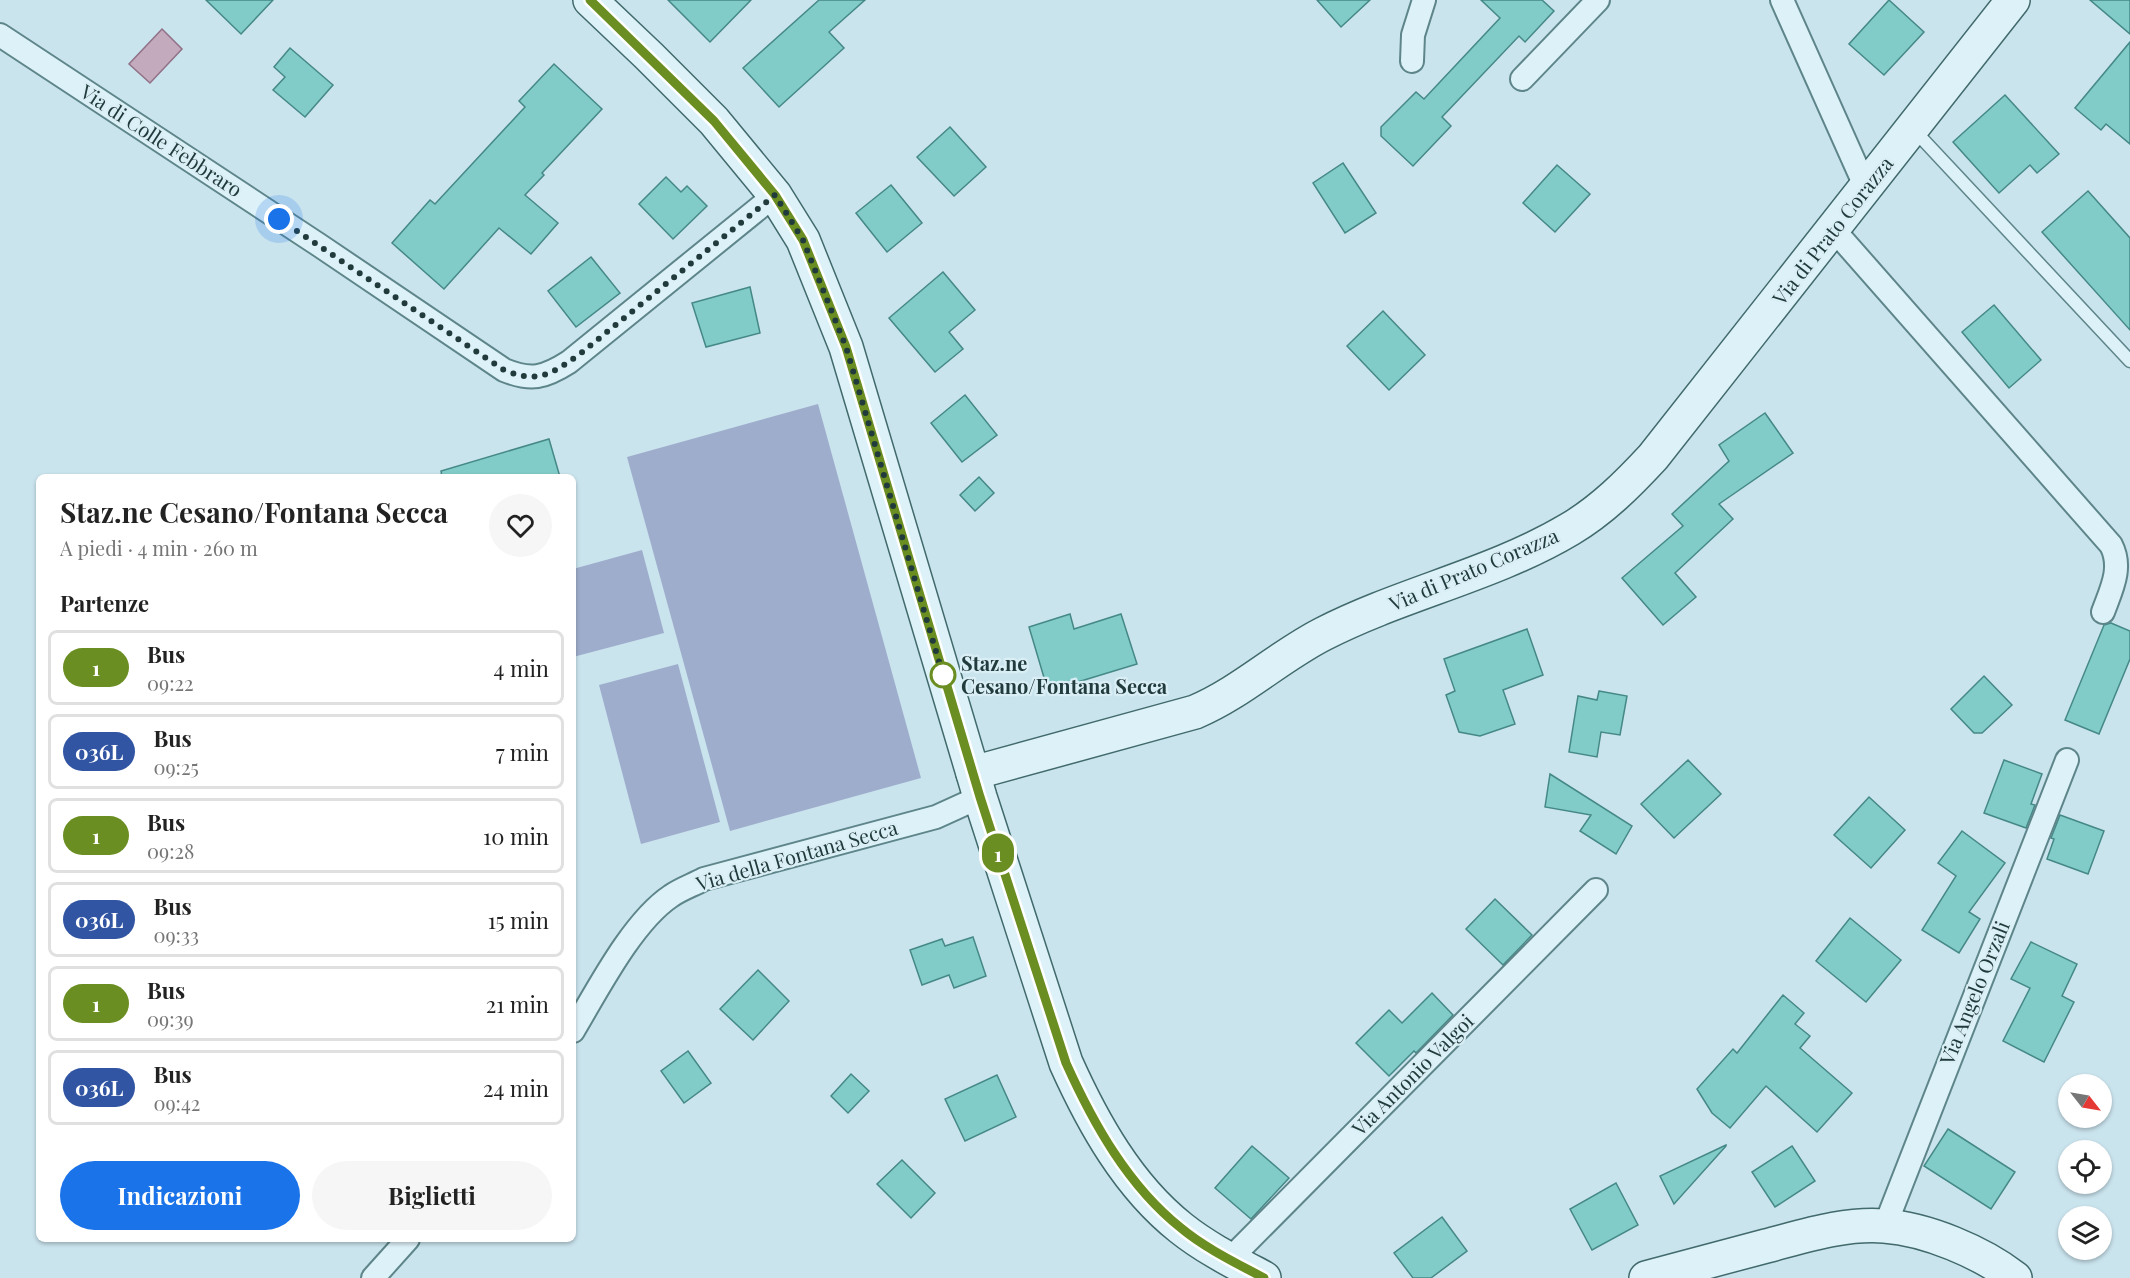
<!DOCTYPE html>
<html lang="it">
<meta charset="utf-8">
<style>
body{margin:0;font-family:"Playfair Display",serif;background:#f6f6f6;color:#222;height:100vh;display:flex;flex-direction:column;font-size:22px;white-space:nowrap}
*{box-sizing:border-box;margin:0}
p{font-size:20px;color:#767676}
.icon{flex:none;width:33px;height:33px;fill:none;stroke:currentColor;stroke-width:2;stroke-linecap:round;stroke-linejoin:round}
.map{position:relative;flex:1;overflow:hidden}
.sheet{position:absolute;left:36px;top:474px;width:540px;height:768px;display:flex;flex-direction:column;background:#fff;border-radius:9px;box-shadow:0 2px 4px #0004}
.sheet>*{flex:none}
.badge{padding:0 12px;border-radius:20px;font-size:21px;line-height:39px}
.needle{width:39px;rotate:121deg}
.fabs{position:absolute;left:2058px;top:1074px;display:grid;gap:12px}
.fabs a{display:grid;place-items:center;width:54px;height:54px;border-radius:50%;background:#fff;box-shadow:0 2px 4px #0004;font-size:30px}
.you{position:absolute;width:30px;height:30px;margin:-15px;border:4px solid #fff;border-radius:50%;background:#1a73e8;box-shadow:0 0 0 9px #1a73e833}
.map>.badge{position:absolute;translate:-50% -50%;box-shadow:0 0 0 3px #fff}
h2{padding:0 24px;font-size:22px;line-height:54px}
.round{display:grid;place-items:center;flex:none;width:63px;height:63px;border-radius:32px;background:#f6f6f6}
.overview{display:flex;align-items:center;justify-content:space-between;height:102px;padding:0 24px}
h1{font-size:28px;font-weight:700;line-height:45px}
.cta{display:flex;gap:12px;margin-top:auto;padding:12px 24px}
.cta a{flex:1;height:69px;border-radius:36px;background:#1a73e8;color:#fff;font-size:24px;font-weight:700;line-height:69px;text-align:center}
.cta a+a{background:#f6f6f6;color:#222}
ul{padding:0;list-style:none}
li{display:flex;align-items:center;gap:18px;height:75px;margin:0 12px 9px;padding:0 12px;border:3px solid #e0e0e0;border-radius:9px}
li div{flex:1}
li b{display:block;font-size:22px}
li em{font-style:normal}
li .badge{min-width:66px;font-weight:700;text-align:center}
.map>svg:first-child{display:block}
</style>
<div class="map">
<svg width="2130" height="1278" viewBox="0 0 2130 1278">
<rect width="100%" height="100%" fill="#cae4ee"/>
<!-- green -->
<g fill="#9eadcc">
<path d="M818 404 921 778 730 831 627 457Z"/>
<path d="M642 550 664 633 573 657V569Z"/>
<path d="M678 664 720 822 641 844 599 685Z"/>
</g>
<!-- water -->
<path fill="#c3aabc" stroke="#917187" stroke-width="1.5" d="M162 29 182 49 150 83 129 64Z"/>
<!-- building -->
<g fill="#81cbc9" stroke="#458986" stroke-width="1.5">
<path d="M206 0H273L241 34Z"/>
<path d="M668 0H751L710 42Z"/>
<path d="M819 0H865L829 32 844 48 779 107 743 68Z"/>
<path d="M1317 0H1370L1341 27Z"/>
<path d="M1481 0H1542L1554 11 1525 42 1519 36 1442 117 1451 126 1413 166 1381 136V127L1416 92 1424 99 1500 18Z"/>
<path d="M1889 0 1924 32 1884 75 1849 44Z"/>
<path d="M2090 0H2130V34Z"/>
<path d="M2130 42V144L2106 124 2101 130 2075 108Z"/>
<path d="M290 48 333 85 305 117 273 90 285 77 274 67Z"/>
<path d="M554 64 602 109 542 173 544 175 525 195 558 223 531 254 499 228 444 289 392 243 430 200 435 204 525 107 519 101Z"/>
<path d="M2005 95 2059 154 2037 173 2030 165 1999 193 1953 142Z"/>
<path d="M950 127 986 167 954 196 917 157Z"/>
<path d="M1343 163 1376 213 1345 233 1313 183Z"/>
<path d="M1557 165 1590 194 1555 232 1523 203Z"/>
<path d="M666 177 681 192 687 186 707 206 673 239 639 204Z"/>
<path d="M891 185 922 223 887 252 856 213Z"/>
<path d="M2088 191 2130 238V330L2042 232Z"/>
<path d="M591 257 620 293 576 327 548 291Z"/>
<path d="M943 272 975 310 949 332 963 349 935 372 889 318Z"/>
<path d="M750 287 760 333 706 347 692 303Z"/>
<path d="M1994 305 2041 360 2009 388 1962 332Z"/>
<path d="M1383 311 1425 355 1389 390 1347 346Z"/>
<path d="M965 395 997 435 962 462 931 423Z"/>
<path d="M1765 413 1793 453 1719 504 1733 519 1675 573 1696 597 1663 625 1622 578 1683 526 1672 514 1729 461 1719 445Z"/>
<path d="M549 439 560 477H442L441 471Z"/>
<path d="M979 477 994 493 975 511 960 495Z"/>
<path d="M1070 614 1074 629 1121 614 1137 664 1048 691 1029 627Z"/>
<path d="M2111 623 2130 631V659L2099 734 2065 720 2104 625Z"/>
<path d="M1527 629 1543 675 1503 690 1515 724 1480 736 1459 732 1446 695 1455 691 1444 659Z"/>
<path d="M1984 676 2012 705 1982 733H1974L1951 709Z"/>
<path d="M1599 691 1627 696 1620 735 1601 732 1597 757 1569 752 1578 696 1597 700Z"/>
<path d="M1688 760 1721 794 1674 838 1641 804Z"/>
<path d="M2004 760 2042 774 2031 804 2035 805 2026 828 1984 813Z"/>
<path d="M1550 774 1632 826 1616 854 1580 831 1591 815 1545 807Z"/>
<path d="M1869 797 1905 830 1871 868 1834 835Z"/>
<path d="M2060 815 2104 831 2088 874 2047 859 2054 839 2051 838Z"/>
<path d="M1962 831 2005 863 1969 912 1980 919 1959 953 1922 930 1956 876 1938 863Z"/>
<path d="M1495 899 1532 935 1503 965 1466 929Z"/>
<path d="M1850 918 1901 960 1866 1002 1816 961Z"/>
<path d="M973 937 986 976 954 988 949 975 922 985 910 950 942 939 945 946Z"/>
<path d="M2031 942 2077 964 2062 996 2074 1002 2044 1062 2003 1041 2030 988 2011 979Z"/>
<path d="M758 970 789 1001 753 1040 720 1009Z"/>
<path d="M1432 993 1453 1015 1416 1053 1414 1051 1389 1076 1356 1043 1389 1010 1402 1023Z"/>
<path d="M1783 995 1804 1013 1795 1024 1810 1036 1800 1048 1852 1093 1817 1132 1766 1086 1730 1128 1712 1113 1697 1089 1733 1049 1737 1053Z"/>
<path d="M688 1051 711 1083 684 1103 661 1071Z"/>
<path d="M851 1074 869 1091 848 1113 831 1096Z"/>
<path d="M997 1075 1016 1117 965 1141 945 1099Z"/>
<path d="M1948 1129 2015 1172 1991 1209 1924 1166Z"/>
<path d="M1726 1145V1146L1674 1204 1660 1176Z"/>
<path d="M1252 1146 1289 1178 1251 1219 1215 1188Z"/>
<path d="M1792 1146 1815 1181 1775 1207 1752 1172Z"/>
<path d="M902 1160 935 1193 911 1218 877 1184Z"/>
<path d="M1616 1183 1638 1225 1592 1250 1570 1209Z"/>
<path d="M1442 1217 1467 1251 1431 1278H1413L1394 1253Z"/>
</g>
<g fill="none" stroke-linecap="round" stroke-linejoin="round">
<defs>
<path id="lane" d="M1914 130 2130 361"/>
<g id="street">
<path d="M1782 0 1866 188"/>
<path d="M0 35 319 245 504 370C531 381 544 378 569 362L775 195"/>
<path d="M1412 61 1413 35 1424 0"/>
<path d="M1522 79 1598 0"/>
<path d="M1834 230 2111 545C2123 568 2111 590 2103 612"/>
<path d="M573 1031C597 991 632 922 671 896 681 889 693 885 704 879L936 817 980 797"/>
<path d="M1885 1226 2067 760"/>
<path d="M1230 1259 1596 890"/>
<path d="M373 1278 408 1239"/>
</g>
<g id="secondary">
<path d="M590 0 649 56 714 121 775 195 803 240 846 347 980 797 1066 1063C1093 1123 1128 1186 1181 1228 1206 1248 1236 1263 1264 1278"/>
<path d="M973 773 1195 712C1242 692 1278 657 1323 634 1403 593 1493 575 1570 529 1602 510 1628 484 1653 457L2013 0"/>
<path d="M1646 1278C1686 1267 1726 1257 1766 1246 1805 1236 1844 1223 1884 1226 1927 1229 1981 1252 2015 1278"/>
</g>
</defs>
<!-- lane casing -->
<use href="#lane" stroke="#5e868a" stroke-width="15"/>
<!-- street casing -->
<use href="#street" stroke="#5e868a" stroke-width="26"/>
<!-- secondary casing -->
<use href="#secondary" stroke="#416a6c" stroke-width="36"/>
<!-- lane -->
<use href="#lane" stroke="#ddf1f8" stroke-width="12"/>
<!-- street -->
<use href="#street" stroke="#ddf1f8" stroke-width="22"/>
<!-- secondary -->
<use href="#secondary" stroke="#ddf1f8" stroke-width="33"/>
</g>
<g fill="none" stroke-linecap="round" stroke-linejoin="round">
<defs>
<path id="line" d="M590 0 714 121 775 195 803 240 846 347 980 797 1066 1063C1093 1123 1128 1186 1181 1228 1205 1248 1236 1263 1264 1278"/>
</defs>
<!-- line casing -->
<use href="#line" stroke="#fff" stroke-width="14"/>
<!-- line -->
<use href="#line" stroke="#6b8e23" stroke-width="9"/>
<!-- walk -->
<path stroke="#213a3b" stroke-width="6" stroke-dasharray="0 10.8" d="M279 219 504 370C537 384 552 374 580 354L775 195 803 240 846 347 943 675"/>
</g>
<!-- markers -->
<circle fill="#fff" stroke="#6b8e23" stroke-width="3" cx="943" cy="675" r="12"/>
<g text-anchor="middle" stroke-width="4.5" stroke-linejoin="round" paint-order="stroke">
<!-- street labels -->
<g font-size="20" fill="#213a3b" stroke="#d9eef5">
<text transform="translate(161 141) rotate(33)" y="7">Via di Colle Febbraro</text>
<text transform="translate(1833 231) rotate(-52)" y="7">Via di Prato Corazza</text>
<text transform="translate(1474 570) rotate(-23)" y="7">Via di Prato Corazza</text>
<text transform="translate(797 856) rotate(-16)" y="7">Via della Fontana Secca</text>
<text transform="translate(1975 993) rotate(-68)" y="7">Via Angelo Orzali</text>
<text transform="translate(1413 1075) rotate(-45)" y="7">Via Antonio Valgoi</text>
</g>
<!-- stop labels -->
<g font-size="20" font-weight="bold" fill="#213a3b" stroke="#d9eef5" text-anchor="start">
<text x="961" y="671">Staz.ne<tspan x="961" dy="23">Cesano/Fontana Secca</tspan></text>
</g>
</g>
</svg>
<div class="fabs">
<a><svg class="needle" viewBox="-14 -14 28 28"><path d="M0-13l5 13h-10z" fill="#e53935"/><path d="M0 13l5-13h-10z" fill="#767676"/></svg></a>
<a><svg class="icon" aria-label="locate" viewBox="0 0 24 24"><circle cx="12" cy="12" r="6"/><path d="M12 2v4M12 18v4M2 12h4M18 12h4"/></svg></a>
<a><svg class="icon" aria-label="layers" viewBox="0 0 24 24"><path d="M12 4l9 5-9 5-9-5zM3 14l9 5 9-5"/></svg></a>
</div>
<div class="you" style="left:279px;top:219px"></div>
<b class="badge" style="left:998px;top:853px;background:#6b8e23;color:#fff">1</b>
<section class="sheet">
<div class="overview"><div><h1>Staz.ne Cesano/Fontana Secca</h1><p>A piedi · 4 min · 260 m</p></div><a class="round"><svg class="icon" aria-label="heart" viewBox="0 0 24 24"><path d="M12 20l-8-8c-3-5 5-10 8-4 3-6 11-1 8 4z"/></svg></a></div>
<h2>Partenze</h2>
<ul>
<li><span class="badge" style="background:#6b8e23;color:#fff">1</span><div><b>Bus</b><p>09:22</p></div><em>4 min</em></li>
<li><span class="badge" style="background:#3155a3;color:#fff">036L</span><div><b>Bus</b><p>09:25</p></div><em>7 min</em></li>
<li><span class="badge" style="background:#6b8e23;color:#fff">1</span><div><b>Bus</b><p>09:28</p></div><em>10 min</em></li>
<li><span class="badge" style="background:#3155a3;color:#fff">036L</span><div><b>Bus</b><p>09:33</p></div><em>15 min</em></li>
<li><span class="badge" style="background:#6b8e23;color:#fff">1</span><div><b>Bus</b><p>09:39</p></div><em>21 min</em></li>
<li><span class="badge" style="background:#3155a3;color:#fff">036L</span><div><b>Bus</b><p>09:42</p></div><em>24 min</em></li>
</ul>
<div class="cta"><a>Indicazioni</a><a>Biglietti</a></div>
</section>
</div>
